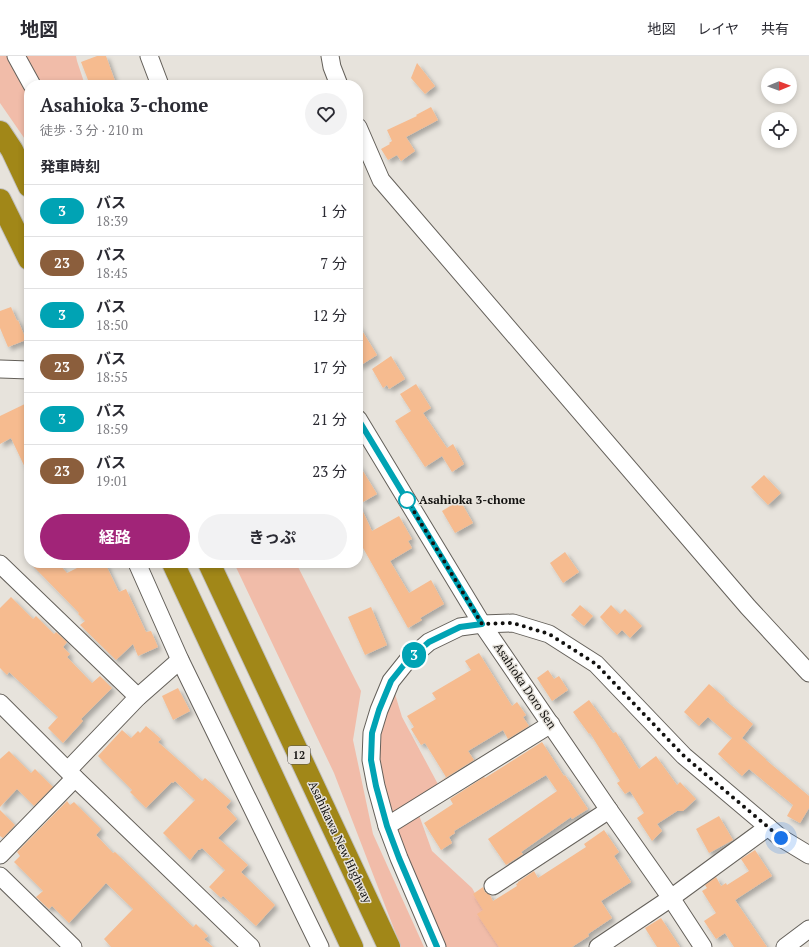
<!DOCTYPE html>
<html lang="ja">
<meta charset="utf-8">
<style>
body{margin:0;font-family:"PT Serif","Noto Sans JP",serif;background:#f2f2f3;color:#2b2b33;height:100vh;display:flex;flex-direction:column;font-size:15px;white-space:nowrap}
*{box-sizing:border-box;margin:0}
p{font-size:13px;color:#7c7c81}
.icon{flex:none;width:22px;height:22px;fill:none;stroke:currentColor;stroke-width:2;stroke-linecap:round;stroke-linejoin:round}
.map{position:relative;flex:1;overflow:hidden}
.drawer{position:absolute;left:24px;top:24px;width:339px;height:488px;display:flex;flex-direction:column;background:#fff;border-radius:16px;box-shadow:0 2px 6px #0003}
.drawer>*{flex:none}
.badge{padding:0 8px;border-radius:13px;font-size:14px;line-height:26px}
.needle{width:26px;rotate:89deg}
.buttons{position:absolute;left:761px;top:12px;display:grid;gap:8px}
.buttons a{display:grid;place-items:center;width:36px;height:36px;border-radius:50%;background:#fff;box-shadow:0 2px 6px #0003;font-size:20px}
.you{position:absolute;width:20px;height:20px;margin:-10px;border:3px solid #fff;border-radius:50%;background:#1a73e8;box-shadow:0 0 0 6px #1a73e833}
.map>.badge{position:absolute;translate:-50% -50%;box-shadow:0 0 0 2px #fff}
h2{padding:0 16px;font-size:15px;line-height:36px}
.round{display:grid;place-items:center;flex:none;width:42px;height:42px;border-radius:21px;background:#f2f2f3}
.head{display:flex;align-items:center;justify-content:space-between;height:68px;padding:0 16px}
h1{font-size:19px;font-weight:700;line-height:30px}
.primary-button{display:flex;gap:8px;margin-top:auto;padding:8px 16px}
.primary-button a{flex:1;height:46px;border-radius:24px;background:#a12478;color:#fff;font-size:16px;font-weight:700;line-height:46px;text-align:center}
.primary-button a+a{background:#f2f2f3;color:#2b2b33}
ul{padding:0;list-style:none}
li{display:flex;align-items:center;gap:12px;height:52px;padding:0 16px;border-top:1px solid #e1e1e2}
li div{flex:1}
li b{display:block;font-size:15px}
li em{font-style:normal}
li .badge{min-width:44px;font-weight:700;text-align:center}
header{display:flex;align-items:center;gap:24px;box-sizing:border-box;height:56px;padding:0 20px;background:#fff;border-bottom:1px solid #e1e1e2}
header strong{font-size:19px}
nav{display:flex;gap:22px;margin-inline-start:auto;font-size:14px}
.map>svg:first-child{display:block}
</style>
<header>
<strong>地図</strong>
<nav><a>地図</a><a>レイヤ</a><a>共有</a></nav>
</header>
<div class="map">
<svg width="809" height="891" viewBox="0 0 809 891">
<defs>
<filter id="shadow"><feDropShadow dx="3.5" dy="3.5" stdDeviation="2" flood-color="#0004"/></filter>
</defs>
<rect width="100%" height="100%" fill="#e7e3dc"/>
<!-- green -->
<g fill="#f1bca9">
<path d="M0 0H76L77 5 85 29H29V89L0 47Z"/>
<path d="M234 507H296L361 635 353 684 373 778 424 891H401L334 717Z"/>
<path d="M391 625 402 661 440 732 415 748 432 795 472 832 505 891H441L371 704Z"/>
</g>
<!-- building -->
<g fill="#f6bb8f" filter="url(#shadow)">
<path d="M97 0H106L115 25 104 29H90L81 6Z"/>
<path d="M417 7 435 30 425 38 411 22Z"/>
<path d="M431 51 438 64 406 81 415 95 401 105 397 99 388 104 381 93 390 88 389 87 392 85 387 74 417 60 416 59Z"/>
<path d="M11 251 17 265 18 264 26 284 8 291 0 272V255Z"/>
<path d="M358 268 377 299 358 311Z"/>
<path d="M391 300 405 323 389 333 387 329 383 332 372 313Z"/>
<path d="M416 328 431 352 423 357 447 392 453 388 464 408 452 416 442 400 425 411 395 365 411 355 400 338Z"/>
<path d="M29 346V420L11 382 0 388V360Z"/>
<path d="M358 407 377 438 363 446 358 437Z"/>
<path d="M764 419 781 437 768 449 751 431Z"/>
<path d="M460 444 473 467 455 477 442 455Z"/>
<path d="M358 445 372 475 399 460 412 483 408 485 412 492 390 505 409 537 431 524 444 548 420 562 422 564 408 572 358 483Z"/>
<path d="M565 496 579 516 563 527 550 507Z"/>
<path d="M30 507H58L67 517 87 507H105L119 536 126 533 146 576 151 575 158 591 138 600 133 588 116 604 80 569 85 565 78 558 79 557Z"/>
<path d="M11 541 33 563 36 560 54 578 56 576 67 586 63 591 70 598 67 601 92 627 100 620 112 632 81 663 83 665 63 687 48 672 58 661 9 616 7 619 0 612V552Z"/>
<path d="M580 549 593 560 584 570 571 559Z"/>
<path d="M611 549 620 558 625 553 642 570 630 582 622 574 617 579 600 561Z"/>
<path d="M371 551 387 589 365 599 348 561Z"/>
<path d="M479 597 512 650 517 646 526 659 523 661 529 670 508 683 503 674 468 695 474 704 439 726 446 721 425 687 421 689 411 673 414 671 407 660 436 643 432 637 471 614 465 605Z"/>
<path d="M548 614 554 623 559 620 568 634 552 645 537 622Z"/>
<path d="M709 628 725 642 724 643 753 668 742 682 766 703V704L809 740V752L800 767 787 760 793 749 749 713 742 720 718 698 732 682 708 661 699 670 684 656Z"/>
<path d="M178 632 190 655 173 664 162 640Z"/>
<path d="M589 644 613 677 616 676 639 713 656 700 677 729 680 726 696 743 683 755H677L657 768 662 775 652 785 637 762 644 757 630 735 625 738 617 727 620 725 590 677 589 678 573 656Z"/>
<path d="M146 670 161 683 158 686 202 725 205 722 231 745 226 751 237 763 218 782 248 809 241 816 275 849 256 870 223 840 221 842 209 831 225 814 202 792 199 794H198L190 804 163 777 195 744 175 725 173 727 172 726 146 752 130 736 132 734 98 700 122 674 131 682 138 675 140 677Z"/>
<path d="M542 686 564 720 565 719 588 753 572 763 571 761 521 796 523 798 506 809 488 783 557 735 546 719 454 775 455 777 449 781 452 787 441 794 424 767 453 748 450 743 484 721 485 722Z"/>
<path d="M9 695 31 717 35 713 53 731 34 750 17 733 0 751V703Z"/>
<path d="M67 745 70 749 74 746 101 773 96 779 113 797 115 796 193 871 196 868 208 880 204 883 213 891H111L104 883 133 853 106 827 69 867 52 850 49 853 36 841 43 835 14 806 20 800 17 796Z"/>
<path d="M0 754 15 769 3 782 0 780Z"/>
<path d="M719 760 733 784 709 797 696 773Z"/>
<path d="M604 774 619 796 614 800 631 826 601 845 612 862 588 878 589 880 572 891H499L477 858 483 854 473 838 483 831 485 836 490 839 493 845 517 830 516 828 518 827V826L534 815 538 822 586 791 584 788Z"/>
<path d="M755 794 772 820 735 844 767 891H734L725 877 716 883 704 865 716 857 702 835 707 832 705 829 716 821 721 830 726 827 727 829 749 815 741 803Z"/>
<path d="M661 862 680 891H657L645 872Z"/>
</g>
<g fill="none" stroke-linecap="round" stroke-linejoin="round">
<defs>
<g id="minor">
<path d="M16 0 32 29"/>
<path d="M149 0 160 29"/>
<path d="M330 0 332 11 339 29"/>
<path d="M358 71 381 124 748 551 809 617"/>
<path d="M0 313 29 314"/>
<path d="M358 363 482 568 609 754 671 842 703 891"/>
<path d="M137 507 180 604 320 891"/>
<path d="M0 508 138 641"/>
<path d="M0 647 75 722 251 891"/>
<path d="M68 714 138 641 180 604"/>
<path d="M387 770 551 668"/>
<path d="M0 799 75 722"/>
<path d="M0 820 73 891"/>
<path d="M493 830 609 754"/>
<path d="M437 891 399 802 387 770 376 730 371 704 372 677 379 654 391 625 407 605 429 586 460 571 482 568 513 567 549 578 596 608 684 700 781 782 809 799"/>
<path d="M598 891 671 842 768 771"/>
<path d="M785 891 809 873"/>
</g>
<g id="highway">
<path d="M0 76 12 94 29 130"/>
<path d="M0 144 29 203"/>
<path d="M173 507 352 891"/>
<path d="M209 507 389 891"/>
</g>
</defs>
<!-- minor casing -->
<use href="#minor" stroke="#64605a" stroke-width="19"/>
<!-- highway casing -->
<use href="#highway" stroke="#c1c1c1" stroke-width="24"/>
<!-- minor -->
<use href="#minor" stroke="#fff" stroke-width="17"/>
<!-- highway -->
<use href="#highway" stroke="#a18718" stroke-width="22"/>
</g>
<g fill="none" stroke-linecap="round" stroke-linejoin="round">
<defs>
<path id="line" d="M358 363 482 568 460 571 429 586 407 605 391 625 379 654 372 677 371 704 376 730 387 770 399 802 437 891"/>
</defs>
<!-- line casing -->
<use href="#line" stroke="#fff" stroke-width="9"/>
<!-- line -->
<use href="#line" stroke="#00a3b4" stroke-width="6"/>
<!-- walk -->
<path stroke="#12110f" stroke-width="4" stroke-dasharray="0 7.2" d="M407 444 482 568 513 567 549 578 596 608 684 700 781 782"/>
</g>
<!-- markers -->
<circle fill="#fff" stroke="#00a3b4" stroke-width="2" cx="407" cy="444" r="8"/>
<g text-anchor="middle" stroke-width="3" stroke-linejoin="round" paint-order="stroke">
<!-- shield labels -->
<rect fill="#e7e3dc" stroke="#52504c" stroke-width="1" x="288" y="690" width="22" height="18" rx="3"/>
<g font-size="11" font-weight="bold" fill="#12110f">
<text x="299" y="703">12</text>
</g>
<!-- stop labels -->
<g font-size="12" font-weight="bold" fill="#12110f" stroke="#e7e3dc" text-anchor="start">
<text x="419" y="448">Asahioka 3-chome</text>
</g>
<!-- street labels -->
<g font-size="12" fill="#12110f" stroke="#e7e3dc">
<text transform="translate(525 630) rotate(56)" y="4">Asahioka Doro Sen</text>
<text transform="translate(340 786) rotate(65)" y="4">Asahikawa New Highway</text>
</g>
</g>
</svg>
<div class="buttons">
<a><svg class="needle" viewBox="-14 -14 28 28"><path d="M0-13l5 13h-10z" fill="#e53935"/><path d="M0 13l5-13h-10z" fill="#7c7c81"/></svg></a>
<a><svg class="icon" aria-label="locate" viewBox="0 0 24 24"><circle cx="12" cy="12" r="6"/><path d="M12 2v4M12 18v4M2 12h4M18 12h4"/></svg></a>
</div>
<div class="you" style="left:781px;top:782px"></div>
<b class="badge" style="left:414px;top:599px;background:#00a3b4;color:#fff">3</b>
<section class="drawer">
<div class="head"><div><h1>Asahioka 3-chome</h1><p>徒歩 · 3 分 · 210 m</p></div><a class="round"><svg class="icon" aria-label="heart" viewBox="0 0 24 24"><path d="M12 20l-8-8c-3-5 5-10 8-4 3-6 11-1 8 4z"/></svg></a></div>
<h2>発車時刻</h2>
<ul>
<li><span class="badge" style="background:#00a3b4;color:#fff">3</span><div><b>バス</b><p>18:39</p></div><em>1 分</em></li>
<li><span class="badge" style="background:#8b5e3c;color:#fff">23</span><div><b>バス</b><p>18:45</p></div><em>7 分</em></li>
<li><span class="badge" style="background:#00a3b4;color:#fff">3</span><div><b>バス</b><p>18:50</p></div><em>12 分</em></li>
<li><span class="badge" style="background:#8b5e3c;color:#fff">23</span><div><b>バス</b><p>18:55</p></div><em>17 分</em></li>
<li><span class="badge" style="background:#00a3b4;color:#fff">3</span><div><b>バス</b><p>18:59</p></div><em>21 分</em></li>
<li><span class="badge" style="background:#8b5e3c;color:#fff">23</span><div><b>バス</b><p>19:01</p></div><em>23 分</em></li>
</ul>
<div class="primary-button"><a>経路</a><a>きっぷ</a></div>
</section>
</div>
